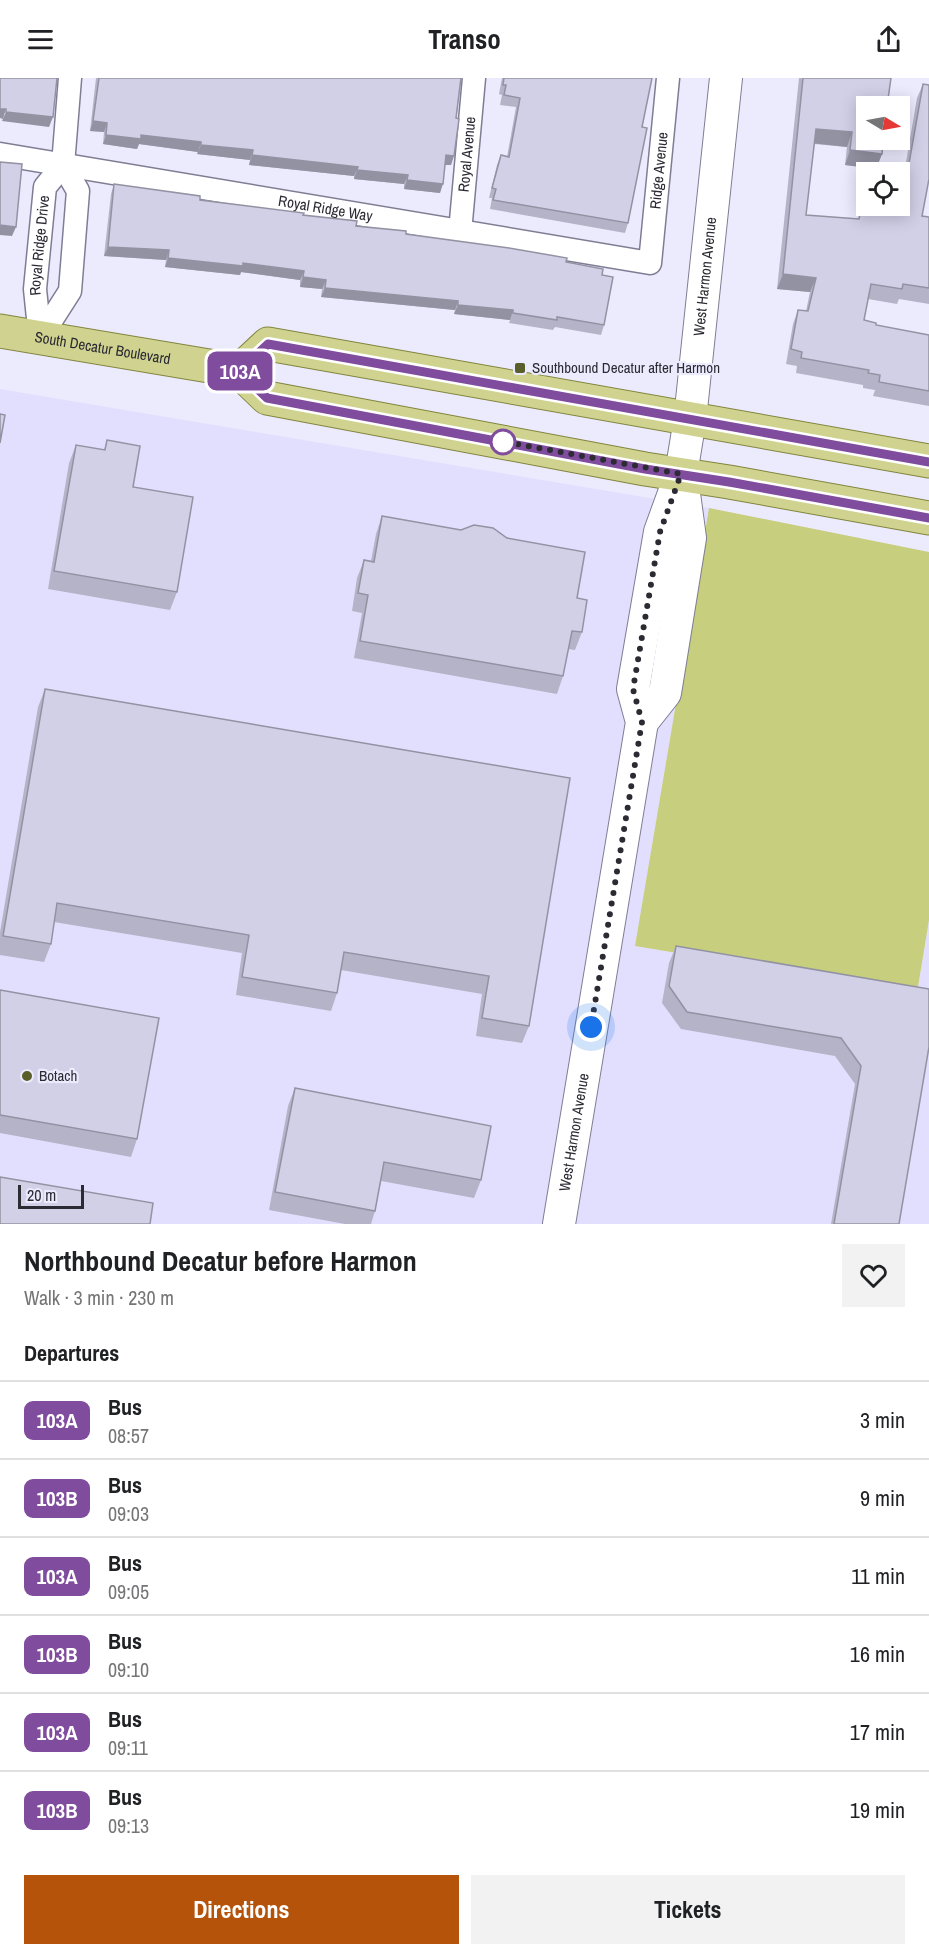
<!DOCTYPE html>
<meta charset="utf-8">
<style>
body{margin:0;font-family:"Archivo Narrow",sans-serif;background:#f2f2f2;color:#202124;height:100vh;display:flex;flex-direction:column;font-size:22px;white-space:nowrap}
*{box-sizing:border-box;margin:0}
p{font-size:20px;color:#757577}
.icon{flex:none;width:33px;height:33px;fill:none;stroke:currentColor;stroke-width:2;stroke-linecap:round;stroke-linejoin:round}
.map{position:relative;height:1146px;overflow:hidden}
.panel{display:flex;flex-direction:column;background:#fff;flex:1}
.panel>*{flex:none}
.badge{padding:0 12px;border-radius:9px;font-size:21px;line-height:39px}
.needle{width:39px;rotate:100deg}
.fabs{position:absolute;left:856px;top:18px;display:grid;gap:12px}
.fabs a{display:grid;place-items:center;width:54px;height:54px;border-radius:0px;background:#fff;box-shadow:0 3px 15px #0003;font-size:30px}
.scale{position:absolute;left:18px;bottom:15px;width:66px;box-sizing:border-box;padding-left:6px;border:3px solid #2c2b34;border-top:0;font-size:16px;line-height:21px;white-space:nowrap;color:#2c2b34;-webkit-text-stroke:4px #ecebfe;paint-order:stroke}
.you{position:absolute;width:30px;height:30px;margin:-15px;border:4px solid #fff;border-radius:50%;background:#1a73e8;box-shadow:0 0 0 9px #1a73e833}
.map>.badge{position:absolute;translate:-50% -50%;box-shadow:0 0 0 3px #fff}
h2{padding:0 24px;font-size:22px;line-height:54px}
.round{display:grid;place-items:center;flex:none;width:63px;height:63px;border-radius:0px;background:#f2f2f2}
.overview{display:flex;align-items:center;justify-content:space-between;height:102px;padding:0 24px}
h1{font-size:28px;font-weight:800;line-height:45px}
.button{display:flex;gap:12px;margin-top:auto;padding:12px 24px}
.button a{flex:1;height:69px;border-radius:0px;background:#b45309;color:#fff;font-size:24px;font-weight:800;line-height:69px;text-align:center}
.button a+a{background:#f2f2f2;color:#202124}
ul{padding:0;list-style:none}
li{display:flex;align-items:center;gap:18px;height:78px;padding:0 24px;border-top:2px solid #e0e0e0}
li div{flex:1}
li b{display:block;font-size:22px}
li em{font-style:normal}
li .badge{min-width:66px;font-weight:700;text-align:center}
header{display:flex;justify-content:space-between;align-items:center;height:78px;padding:0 24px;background:#fff;font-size:27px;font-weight:800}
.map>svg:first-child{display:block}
</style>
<header><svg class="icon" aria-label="menu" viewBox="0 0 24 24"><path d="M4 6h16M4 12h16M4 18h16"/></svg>Transo<svg class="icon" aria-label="share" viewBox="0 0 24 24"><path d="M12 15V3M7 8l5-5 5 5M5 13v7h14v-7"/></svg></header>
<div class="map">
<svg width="929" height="1146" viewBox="0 0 929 1146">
<rect width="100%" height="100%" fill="#ecebfe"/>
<!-- built -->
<path fill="#e2dffe" d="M0 311 709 430 635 868 917 915 929 842V1146H0Z"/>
<!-- green -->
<path fill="#c7ce7d" d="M709 430 929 474V842L917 915 635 868Z"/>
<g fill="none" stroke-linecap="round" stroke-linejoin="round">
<defs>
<g id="street">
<path id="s1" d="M0 76 650 185 668 0"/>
<path d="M63 87 70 0"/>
<path id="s2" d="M460 154 474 0"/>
<path d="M40 260 70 213 78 113 63 87"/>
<path id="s3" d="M40 260 35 211 45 109 63 87"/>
</g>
<g id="secondary">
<path d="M642 644 665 615 690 460 682 401"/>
<path id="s4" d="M559 1146 642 644 633 611 660 454 681 396 690 341 726 0"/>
</g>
<g id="primary">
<path id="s5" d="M0 253 239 293 267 320 645 391 729 404 929 440"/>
<path d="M239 293 268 266 929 383"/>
</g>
</defs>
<!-- street casing -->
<use href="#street" stroke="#7f7d93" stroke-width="25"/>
<!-- secondary casing -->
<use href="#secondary" stroke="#7f7d93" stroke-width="34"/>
<!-- primary casing -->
<use href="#primary" stroke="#82853e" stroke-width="35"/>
<!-- street -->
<use href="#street" stroke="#fff" stroke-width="22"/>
<!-- secondary -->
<use href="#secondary" stroke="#fff" stroke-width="32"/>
<!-- primary -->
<use href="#primary" stroke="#d0d38f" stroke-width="33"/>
</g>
<!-- wall -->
<g fill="#b5b3c7">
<path d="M96 0H461L451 87H445L440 115 404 111V106L354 101V98L249 87 250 82 197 76 198 74 139 66 137 71 103 66 104 54 90 53Z"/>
<path d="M502 0H652L642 49 628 145 625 155 490 131 492 120H489L497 87 501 77 507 79 516 29 500 27 502 17 499 16Z"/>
<path d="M799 0H891L882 76 876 91 845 87 847 69 814 66 806 137 858 141 861 132H863L867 114V128L902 107 917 20 923 6 922 138 929 139V226L899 221 897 226 868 221 864 242 876 247 929 257V328L873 318 875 312 863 310V307L796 295 797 288 786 286 793 246 798 232 806 233 810 214 777 211Z"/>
<path d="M114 106 200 122 303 137 356 148 566 184 602 197 604 247 601 257 555 249 553 252 509 245 510 242 454 236 455 232 321 219 322 211 300 209V202L241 194 240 197 165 189 166 182 104 178 111 116Z"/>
<path d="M107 362 133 409 177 514 170 532 48 511 69 385 76 367 104 372Z"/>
<path d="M382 438 577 520 582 554 575 572 568 571 563 598 557 616 354 580 362 535 352 533 357 500 364 482 371 483 376 456Z"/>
<path d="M45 611 570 700 529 948 522 965 476 958 482 916 341 892 337 915 331 933 236 917 242 875 54 844 51 866 44 884 0 877V854L38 629Z"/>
<path d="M676 868 929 911 899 1146H831L855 1006 835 978 681 951 662 925 669 885Z"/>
<path d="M0 912 137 1061 131 1079 0 1055Z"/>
<path d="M295 1010 481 1102 474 1120 381 1103 375 1133 371 1146H345L269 1132 288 1028Z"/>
</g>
<!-- shaded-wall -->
<g fill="#9392a2">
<path d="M0 31H6L3 41 0 40Z"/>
<path d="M6 34 53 39 49 49 2 43Z"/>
<path d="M93 43 107 45 104 54 90 53Z"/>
<path d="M816 51 852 54 847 69 811 65Z"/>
<path d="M106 57H141L201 64 198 74 139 66 137 71 103 66Z"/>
<path d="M201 67 253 72 250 82 197 76Z"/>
<path d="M850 72 882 76 876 91 845 87Z"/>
<path d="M252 77 358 89 354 98 249 87Z"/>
<path d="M446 77 454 78 451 87H443Z"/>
<path d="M357 92 408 97 404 106 354 101Z"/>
<path d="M407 102 443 106 440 115 404 111Z"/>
<path d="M0 147 16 149 12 158 0 157Z"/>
<path d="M108 169 169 172 166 182 104 178Z"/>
<path d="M168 180 243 185 304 193 300 202 241 194 240 197 165 189Z"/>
<path d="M783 196 816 200 810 214 777 211Z"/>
<path d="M303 199 326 202 322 211 300 209Z"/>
<path d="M325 210 458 223 455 232 321 219Z"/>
<path d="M458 227 513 232 510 242 454 236Z"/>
</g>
<!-- building -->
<g fill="#d2d0e7" stroke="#9392a2" stroke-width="1.5">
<path d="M0 0H57L53 39 6 34V31H0Z"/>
<path d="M99 0H461L456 40 459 41 454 78 446 77 443 106 407 102 408 97 357 92 358 89 252 77 253 72 201 67V64L141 57V61L106 57 107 45 93 43Z"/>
<path d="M504 0H652L642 49 647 50 628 145 493 122 496 111 492 110 501 77 509 79 520 20 504 17 506 7H503Z"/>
<path d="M803 0H891L887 28H867V62H883L882 76 850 72 852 54 816 51 806 137 859 141 861 132 866 133 867 125V128H900V107L905 108 923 6 929 7V101L922 138 929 139V210L903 206 902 211 871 206 864 242 876 245V247L929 257V313L879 304 880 297 868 295 869 292 801 280 802 274 791 271 798 232 808 233 816 200 783 196Z"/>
<path d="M0 84 22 86 16 149 0 147Z"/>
<path d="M114 106 200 118V122L304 135 303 137 357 143 356 148 406 153V156L509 170 567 180 566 184 603 191 602 197 613 199 604 247 557 239V242L513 235V232L458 227V223L325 210 326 202 303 199 304 193 243 185V188L168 180 169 172 108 169Z"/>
<path d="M0 336 5 337 0 365Z"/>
<path d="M107 362 140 368 133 409 193 419 177 514 54 493 76 367 105 372Z"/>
<path d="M382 438 461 452 474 447 493 450 507 460 585 474 577 520 587 522 582 554 572 553 563 598 360 563 368 517 358 515 364 482 374 484Z"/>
<path d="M45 611 570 700 529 948 482 940 489 898 344 874 337 915 242 899 249 857 57 825 51 866 3 858Z"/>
<path d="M676 868 929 911V969L899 1146H834L861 988 841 960 687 934 669 908Z"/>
<path d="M0 912 159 940 137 1061 0 1037Z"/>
<path d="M295 1010 491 1048 481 1102 384 1084 375 1133 275 1114Z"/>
<path d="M0 1099 153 1125 150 1146H0Z"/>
</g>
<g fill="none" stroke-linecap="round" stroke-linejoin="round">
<defs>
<path id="line" d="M929 384 268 266 239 293 267 320 645 391 729 404 929 440"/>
</defs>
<!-- line casing -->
<use href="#line" stroke="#fff" stroke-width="14"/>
<!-- line -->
<use href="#line" stroke="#804c9e" stroke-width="9"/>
<!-- walk -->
<path stroke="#2c2b34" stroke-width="6" stroke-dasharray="0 10.8" d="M503 364 500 363 681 396 660 454 633 611 642 644 591 949"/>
</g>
<!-- markers -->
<g fill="#5a5e2b" stroke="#ecebfe" stroke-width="2">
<rect x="514" y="284" width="12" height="12" rx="3"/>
<circle cx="27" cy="998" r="6"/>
</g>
<circle fill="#fff" stroke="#804c9e" stroke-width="3" cx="503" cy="364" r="12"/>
<g text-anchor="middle" stroke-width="4.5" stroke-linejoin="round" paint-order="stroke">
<!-- street labels -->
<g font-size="15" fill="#2c2b34" stroke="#ecebfe">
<text dy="5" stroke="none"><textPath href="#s2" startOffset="78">Royal Avenue</textPath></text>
<text dy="5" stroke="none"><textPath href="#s1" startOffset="752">Ridge Avenue</textPath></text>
<text dy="5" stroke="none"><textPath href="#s1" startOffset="330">Royal Ridge Way</textPath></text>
<text dy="5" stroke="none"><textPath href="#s3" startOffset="93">Royal Ridge Drive</textPath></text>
<text dy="5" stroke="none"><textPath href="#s4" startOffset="963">West Harmon Avenue</textPath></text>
<text dy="5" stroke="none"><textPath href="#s5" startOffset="104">South Decatur Boulevard</textPath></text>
<text dy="5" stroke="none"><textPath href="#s4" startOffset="93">West Harmon Avenue</textPath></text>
</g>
<!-- poi labels -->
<g font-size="15" fill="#2c2b34" stroke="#ecebfe" text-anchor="start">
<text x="532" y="295">Southbound Decatur after Harmon</text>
<text x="39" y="1003">Botach</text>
</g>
</g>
</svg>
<div class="fabs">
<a><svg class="needle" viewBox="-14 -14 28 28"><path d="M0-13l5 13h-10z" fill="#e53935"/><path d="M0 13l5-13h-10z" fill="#757577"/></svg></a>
<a><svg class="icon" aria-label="locate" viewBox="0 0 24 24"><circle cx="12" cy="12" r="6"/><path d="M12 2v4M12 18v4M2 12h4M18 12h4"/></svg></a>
</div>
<div class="scale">20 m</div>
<div class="you" style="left:591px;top:949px"></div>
<b class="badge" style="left:240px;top:293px;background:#804c9e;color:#fff">103A</b>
</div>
<section class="panel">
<div class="overview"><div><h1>Northbound Decatur before Harmon</h1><p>Walk · 3 min · 230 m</p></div><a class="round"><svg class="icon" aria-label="heart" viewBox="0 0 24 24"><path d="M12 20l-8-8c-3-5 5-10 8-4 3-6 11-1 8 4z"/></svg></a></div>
<h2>Departures</h2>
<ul>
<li><span class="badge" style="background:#804c9e;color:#fff">103A</span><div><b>Bus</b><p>08:57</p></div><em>3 min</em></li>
<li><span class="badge" style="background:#804c9e;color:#fff">103B</span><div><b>Bus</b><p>09:03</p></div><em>9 min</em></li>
<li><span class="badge" style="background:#804c9e;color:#fff">103A</span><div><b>Bus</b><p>09:05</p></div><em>11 min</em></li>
<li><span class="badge" style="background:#804c9e;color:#fff">103B</span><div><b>Bus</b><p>09:10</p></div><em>16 min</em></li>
<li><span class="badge" style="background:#804c9e;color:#fff">103A</span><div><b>Bus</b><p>09:11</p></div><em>17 min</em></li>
<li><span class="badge" style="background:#804c9e;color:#fff">103B</span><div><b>Bus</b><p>09:13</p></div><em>19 min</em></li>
</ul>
<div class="button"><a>Directions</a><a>Tickets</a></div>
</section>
